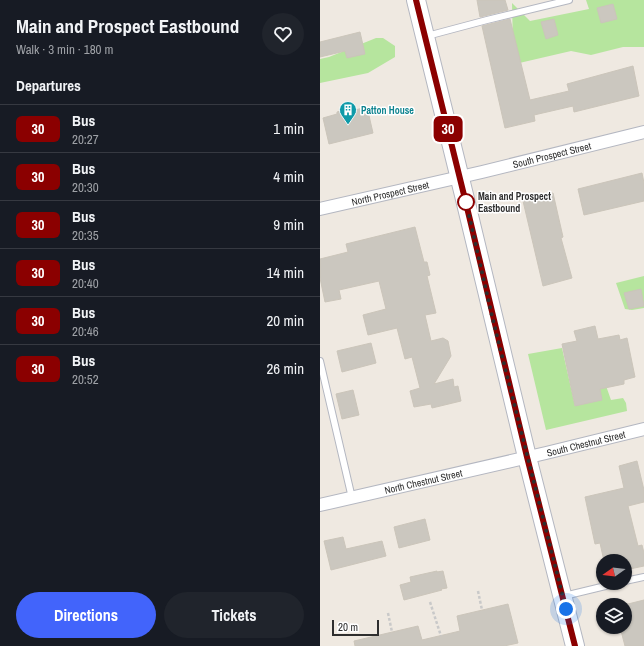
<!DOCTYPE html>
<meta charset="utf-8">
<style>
body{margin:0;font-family:"Archivo Narrow",sans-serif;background:#20242c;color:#f1f3f6;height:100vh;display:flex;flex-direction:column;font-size:15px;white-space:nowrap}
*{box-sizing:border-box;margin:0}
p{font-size:13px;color:#9ea1a6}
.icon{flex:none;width:22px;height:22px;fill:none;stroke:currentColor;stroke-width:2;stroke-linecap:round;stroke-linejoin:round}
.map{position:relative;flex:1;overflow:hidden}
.sheet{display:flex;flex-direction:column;background:#171b24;width:320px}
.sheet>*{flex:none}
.badge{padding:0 8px;border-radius:6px;font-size:14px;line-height:26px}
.needle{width:26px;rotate:256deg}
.tools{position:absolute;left:276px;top:554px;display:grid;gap:8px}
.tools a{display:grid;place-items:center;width:36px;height:36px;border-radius:50%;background:#171b24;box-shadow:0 1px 3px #0004;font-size:20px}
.scale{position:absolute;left:12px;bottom:10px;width:47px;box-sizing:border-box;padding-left:4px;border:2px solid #2e2e2e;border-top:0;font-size:11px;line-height:14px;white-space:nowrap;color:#2e2e2e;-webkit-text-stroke:3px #fff;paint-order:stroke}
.you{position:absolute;width:20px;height:20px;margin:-10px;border:3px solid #fff;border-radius:50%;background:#1a73e8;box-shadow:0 0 0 6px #1a73e833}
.map>.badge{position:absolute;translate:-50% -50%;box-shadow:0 0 0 2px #fff}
h2{padding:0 16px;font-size:15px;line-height:36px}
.round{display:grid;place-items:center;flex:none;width:42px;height:42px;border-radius:21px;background:#20242c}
.head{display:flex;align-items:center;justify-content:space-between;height:68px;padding:0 16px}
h1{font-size:19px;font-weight:800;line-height:30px}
.primary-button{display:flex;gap:8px;margin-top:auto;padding:8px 16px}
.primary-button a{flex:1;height:46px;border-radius:24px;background:#4264fb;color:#fff;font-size:16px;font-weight:800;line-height:46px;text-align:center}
.primary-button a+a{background:#20242c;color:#f1f3f6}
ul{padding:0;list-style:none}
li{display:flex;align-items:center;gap:12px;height:48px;padding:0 16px;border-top:1px solid #363941}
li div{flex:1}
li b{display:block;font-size:15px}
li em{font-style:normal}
li .badge{min-width:44px;font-weight:700;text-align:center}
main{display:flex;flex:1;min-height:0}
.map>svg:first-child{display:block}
</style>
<main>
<section class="sheet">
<div class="head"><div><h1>Main and Prospect Eastbound</h1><p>Walk · 3 min · 180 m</p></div><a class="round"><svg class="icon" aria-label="heart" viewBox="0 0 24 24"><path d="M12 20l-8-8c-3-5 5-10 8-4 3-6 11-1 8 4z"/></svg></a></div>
<h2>Departures</h2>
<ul>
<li><span class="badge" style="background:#8b0000;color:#fff">30</span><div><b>Bus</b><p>20:27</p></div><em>1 min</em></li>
<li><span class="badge" style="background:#8b0000;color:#fff">30</span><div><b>Bus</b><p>20:30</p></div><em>4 min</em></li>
<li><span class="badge" style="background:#8b0000;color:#fff">30</span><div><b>Bus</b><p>20:35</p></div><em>9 min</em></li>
<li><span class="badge" style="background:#8b0000;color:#fff">30</span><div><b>Bus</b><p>20:40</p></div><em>14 min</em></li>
<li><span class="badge" style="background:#8b0000;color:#fff">30</span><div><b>Bus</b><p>20:46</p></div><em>20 min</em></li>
<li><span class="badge" style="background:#8b0000;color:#fff">30</span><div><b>Bus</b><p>20:52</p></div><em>26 min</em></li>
</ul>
<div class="primary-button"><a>Directions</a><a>Tickets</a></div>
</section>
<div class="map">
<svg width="324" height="646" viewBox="0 0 324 646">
<rect width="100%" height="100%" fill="#efe9e1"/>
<!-- green -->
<g fill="#b6e59e">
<path d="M266 0H324V47H303L271 55 251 51 195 64 193 47 192 3 210 21 269 9Z"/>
<path d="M56 38H63L75 46V57L48 73 0 83V59L9 57Z"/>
<path d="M324 276V308L312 310 305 309 296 283Z"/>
<path d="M242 348 255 406 279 385 285 383 291 400 303 398 306 403 307 411 226 430 208 354Z"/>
</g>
<!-- building -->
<g fill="#cbc7bf" stroke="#cbc5ba">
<path d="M157 0H185L188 10 160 17Z"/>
<path d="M293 4 297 19 281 23 277 8Z"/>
<path d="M190 19 210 100 249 91 247 84 313 66 319 96 254 112 253 106 214 115 215 121 185 128 162 26Z"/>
<path d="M234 19 238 35 226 39 221 22Z"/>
<path d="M40 32 45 54 27 58 25 51 0 57V42Z"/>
<path d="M47 107 53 133 9 144 3 118 17 114V112L30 108 31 111Z"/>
<path d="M322 173 324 183V201L264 215 258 189Z"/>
<path d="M233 193 243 237 241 238 252 278 223 286 203 201Z"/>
<path d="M95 227 104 262H107L110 275 107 276 116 313 105 315 111 341 123 338 128 341 131 356 114 384 133 379 134 387 138 386 141 401 112 408 111 404 94 407 90 391 100 388 92 357 85 359 77 328 48 335 43 315 66 309 59 281 19 290 21 299 5 302 0 278V259L28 252 26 244Z"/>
<path d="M321 289 324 306 309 309 304 293Z"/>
<path d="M275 326 278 339 299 335 300 340 307 338 315 377 304 380V384L280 389 282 400 255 406 242 344 257 341 254 331Z"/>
<path d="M51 343 56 363 22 372 17 351Z"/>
<path d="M33 390 39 415 22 419 16 394Z"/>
<path d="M317 461 324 490V502L308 506 318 546 322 545 324 553V566L305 570V561H284L280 543 275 544 265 497 304 488 299 466Z"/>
<path d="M105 519 110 540 79 548 74 527Z"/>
<path d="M23 537 26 549 62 541 66 556 11 570 4 541Z"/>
<path d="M117 571V572L123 571 127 588 121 589 122 590 84 600 80 585 91 582 90 577Z"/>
<path d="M324 600V646H305L300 627H305L304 605Z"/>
<path d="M188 604 198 643 184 646H35L34 641 98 626 102 640 140 631 137 616Z"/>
</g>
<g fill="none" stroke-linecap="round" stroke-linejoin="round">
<defs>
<g id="service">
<path d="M107 36 167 20 249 0"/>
<path d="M0 361 32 498"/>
<path d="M305 581 324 577"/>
<path d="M244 596 298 583"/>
</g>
<g id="minor">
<path id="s1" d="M0 209 162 172 324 132"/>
<path id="s2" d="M0 505 226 453 324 429"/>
</g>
<path id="secondary" d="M96 0 144 195 207 457 255 646"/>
</defs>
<!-- service casing -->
<use href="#service" stroke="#b4b7c1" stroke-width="8"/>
<!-- minor casing -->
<use href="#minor" stroke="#b4b7c1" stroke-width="14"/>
<!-- secondary casing -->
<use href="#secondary" stroke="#b4b7c1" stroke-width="20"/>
<!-- path -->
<g stroke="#c9c9c9" stroke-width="2.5" stroke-dasharray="3 2" stroke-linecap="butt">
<path d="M158 591 162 610"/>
<path d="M110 602 121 636"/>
<path d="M68 613 72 632"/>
</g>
<!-- service -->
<use href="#service" stroke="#fff" stroke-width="6"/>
<!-- minor -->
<use href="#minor" stroke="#fff" stroke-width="12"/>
<!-- secondary -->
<use href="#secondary" stroke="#fff" stroke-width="18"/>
</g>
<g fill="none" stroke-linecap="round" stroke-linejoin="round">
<defs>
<path id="line" d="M96 0 144 195 207 457 255 646"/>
</defs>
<!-- line casing -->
<use href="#line" stroke="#fff" stroke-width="9"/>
<!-- line -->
<use href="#line" stroke="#8b0000" stroke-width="6"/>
<!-- walk -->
<path stroke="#2e2e2e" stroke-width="4" stroke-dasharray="0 7.2" d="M146 202 172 316 246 609"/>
</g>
<!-- icons -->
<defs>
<symbol id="building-pin" viewBox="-11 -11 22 30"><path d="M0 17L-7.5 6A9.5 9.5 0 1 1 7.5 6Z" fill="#0f9aa8" stroke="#fff"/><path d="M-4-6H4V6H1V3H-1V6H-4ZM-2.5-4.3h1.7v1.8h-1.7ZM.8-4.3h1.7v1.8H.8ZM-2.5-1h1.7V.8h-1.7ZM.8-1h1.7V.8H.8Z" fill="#fff"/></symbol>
</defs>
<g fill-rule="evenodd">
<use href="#building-pin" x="18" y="100" width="20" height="27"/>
</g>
<!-- markers -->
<circle fill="#fff" stroke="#8b0000" stroke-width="2" cx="146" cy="202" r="8"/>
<g text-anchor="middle" stroke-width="3" stroke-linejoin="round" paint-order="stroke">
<!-- culture labels -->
<g font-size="10" font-weight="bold" fill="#0d838f" stroke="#fff" text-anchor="start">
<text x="41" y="114">Patton House</text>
</g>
<!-- street labels -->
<g font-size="10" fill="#2e2e2e" stroke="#fff">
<text dy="4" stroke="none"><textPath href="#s1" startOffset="238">South Prospect Street</textPath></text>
<text dy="4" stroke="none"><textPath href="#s1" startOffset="72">North Prospect Street</textPath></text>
<text dy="4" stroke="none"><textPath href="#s2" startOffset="273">South Chestnut Street</textPath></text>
<text dy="4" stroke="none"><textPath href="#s2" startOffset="106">North Chestnut Street</textPath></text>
</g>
<!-- stop labels -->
<g font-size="10" font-weight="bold" fill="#2e2e2e" stroke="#fff" text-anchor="start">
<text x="158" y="200">Main and Prospect<tspan x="158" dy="12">Eastbound</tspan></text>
</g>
</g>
</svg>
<div class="tools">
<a><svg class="needle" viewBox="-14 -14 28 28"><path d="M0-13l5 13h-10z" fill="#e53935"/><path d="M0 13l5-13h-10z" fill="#9ea1a6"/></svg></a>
<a><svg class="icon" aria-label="layers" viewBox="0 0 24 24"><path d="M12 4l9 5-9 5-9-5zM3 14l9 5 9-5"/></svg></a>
</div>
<div class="scale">20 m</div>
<div class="you" style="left:246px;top:609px"></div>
<b class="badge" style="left:128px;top:129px;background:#8b0000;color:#fff">30</b>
</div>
</main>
